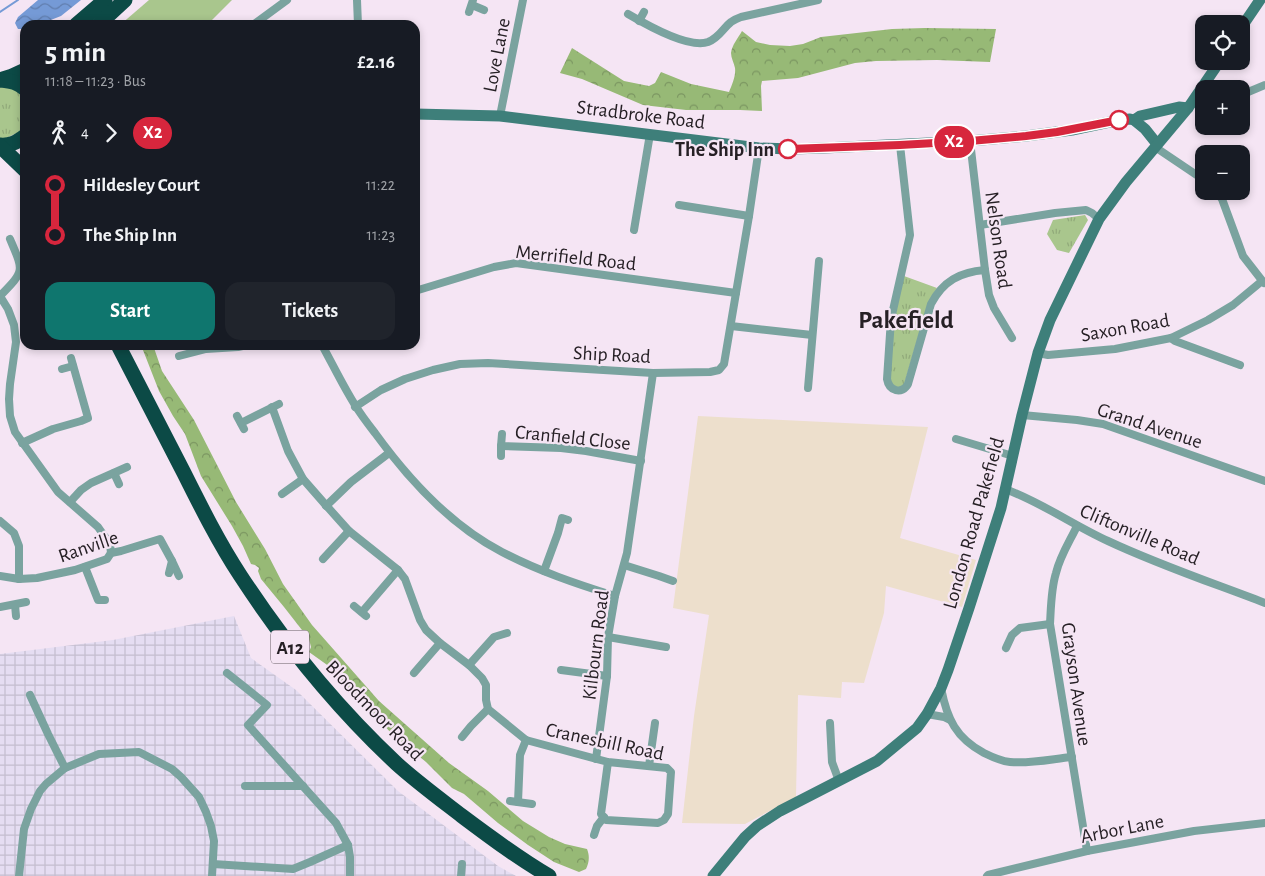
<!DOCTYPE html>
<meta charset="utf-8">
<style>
body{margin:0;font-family:"Alegreya Sans",sans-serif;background:#20242c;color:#f1f3f6;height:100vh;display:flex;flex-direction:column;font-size:19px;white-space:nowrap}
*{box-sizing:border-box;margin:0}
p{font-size:16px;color:#9ea1a6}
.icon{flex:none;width:28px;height:28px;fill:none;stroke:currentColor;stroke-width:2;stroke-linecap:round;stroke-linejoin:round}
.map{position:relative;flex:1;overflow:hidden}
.side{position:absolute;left:20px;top:20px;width:400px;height:330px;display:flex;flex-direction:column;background:#171b24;border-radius:15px;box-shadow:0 2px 8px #0003}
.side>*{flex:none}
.badge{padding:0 10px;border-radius:16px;font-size:18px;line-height:32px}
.fabs{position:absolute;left:1195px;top:15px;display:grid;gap:10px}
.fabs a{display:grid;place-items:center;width:55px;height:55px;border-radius:10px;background:#171b24;box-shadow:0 2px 8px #0003;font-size:25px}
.map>.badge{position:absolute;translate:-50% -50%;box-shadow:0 0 0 2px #fff}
.legs{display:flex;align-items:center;gap:8px;height:55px;padding:0 25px;font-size:16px}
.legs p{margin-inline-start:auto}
.headline{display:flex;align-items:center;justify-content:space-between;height:85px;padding:0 25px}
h1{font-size:28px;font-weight:700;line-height:38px}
.action{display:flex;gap:10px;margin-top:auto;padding:10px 25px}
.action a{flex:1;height:58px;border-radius:15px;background:#0f766e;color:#fff;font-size:20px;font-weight:700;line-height:58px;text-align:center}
.action a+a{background:#20242c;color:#f1f3f6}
ul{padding:0 25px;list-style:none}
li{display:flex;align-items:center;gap:18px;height:50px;font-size:19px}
li i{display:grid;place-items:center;width:8px;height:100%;margin:0 6px;background:currentColor}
li i::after{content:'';width:12px;height:12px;margin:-6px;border:4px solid;border-radius:50%;background:#171b24}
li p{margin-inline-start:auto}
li:first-child i{background:linear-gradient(#0000 50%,currentColor 0)}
li:last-child i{background:linear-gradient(currentColor 50%,#0000 0)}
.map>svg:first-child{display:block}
</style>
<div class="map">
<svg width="1265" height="876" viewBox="0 0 1265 876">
<defs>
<pattern id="industrial-grid" width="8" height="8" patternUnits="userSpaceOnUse" patternTransform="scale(1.25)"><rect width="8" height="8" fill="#e5ddf2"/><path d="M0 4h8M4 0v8" fill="none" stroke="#c4bdcf"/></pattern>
<pattern id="grass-tufts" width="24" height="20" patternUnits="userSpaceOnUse" patternTransform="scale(1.25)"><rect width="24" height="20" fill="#a9c68d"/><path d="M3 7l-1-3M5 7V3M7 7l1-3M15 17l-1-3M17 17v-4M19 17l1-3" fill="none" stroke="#91aa7a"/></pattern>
<pattern id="forest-crowns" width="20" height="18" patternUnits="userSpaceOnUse" patternTransform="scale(1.25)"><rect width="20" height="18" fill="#97b976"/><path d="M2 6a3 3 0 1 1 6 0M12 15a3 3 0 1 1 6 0" fill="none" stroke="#7b9661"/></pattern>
<pattern id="water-waves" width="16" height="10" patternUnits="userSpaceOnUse" patternTransform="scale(1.25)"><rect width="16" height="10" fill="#759ad6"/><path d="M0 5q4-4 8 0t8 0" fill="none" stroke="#607dad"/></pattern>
</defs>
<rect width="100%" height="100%" fill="#f5e5f4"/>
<!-- industrial -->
<path fill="url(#industrial-grid)" d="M234 616 251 658 296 690 398 791 498 866 516 876H0V654L113 640Z"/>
<!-- education -->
<path fill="#eddfcc" d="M698 416 928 427 900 538 976 560 962 607 886 586 884 613 864 683 842 682 841 698 798 695 796 797 745 824 682 823 694 716 709 615 673 608Z"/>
<!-- grass -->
<g fill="url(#grass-tufts)">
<path d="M0 85C8 85 20 91 25 97V129L0 141Z"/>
<path d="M1085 215 1088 220 1069 253 1057 250 1047 234 1053 220Z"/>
<path d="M904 276 937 288 928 303 904 385 900 388 892 385 890 378 894 315Z"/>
</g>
<!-- forest -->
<g fill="url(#forest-crowns)">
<path d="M925 28 996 29 990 62 937 60 876 61 855 63 798 78 762 81 761 86 762 111 740 110H686L643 105 582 79 560 73 572 48 624 81 649 86 655 83 661 72 691 84 729 92C732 85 736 76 735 68 734 63 731 58 731 53 732 45 738 38 742 31L756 42 770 45 790 46 803 44 821 37 892 29Z"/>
<path d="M141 345H153L162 371 194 420 236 502 265 549 283 584 312 625 379 701 449 763 488 791 523 821 549 837 565 844 587 849C590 856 589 863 586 869L579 872 554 862 528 845 498 823 464 794 452 788 426 762 391 733 373 713 358 703 330 667 309 652 311 647 309 639 284 607 261 579 258 571 259 568 255 565 251 564 243 546 232 526 201 476 185 434 173 416 159 391Z"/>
</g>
<!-- garden -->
<path fill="#a9c68d" d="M149 0H232L207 25H120Z"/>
<!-- water -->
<path fill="url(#water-waves)" d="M38 0H81L61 16 38 25H25V29H18L15 23 18 17Z"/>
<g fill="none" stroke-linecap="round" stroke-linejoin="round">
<!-- stream -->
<path stroke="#759ad6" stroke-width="2" d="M0 12 18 0"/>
<!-- street -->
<g stroke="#7aa39f" stroke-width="8">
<path d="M357 0 358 25"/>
<path d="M472 5 484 10"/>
<path d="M469 12 473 0"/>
<path d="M628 14C645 24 689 49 708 42 720 37 722 29 731 22 734 20 738 18 741 17L818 0"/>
<path d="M639 21 644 12"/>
<path d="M253 25 287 0"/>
<path d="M1241 95 1265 85"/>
<path d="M1193 101 1201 108H1204"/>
<path d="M500 116 523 0"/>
<path d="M970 141 985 270 989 295 994 308 1012 338"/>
<path d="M900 145 910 235 891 319 887 379C889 391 902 395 908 384L931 304C943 281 960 272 985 270"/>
<path d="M1155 147 1204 180"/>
<path d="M1216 191 1222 199 1243 256 1264 283"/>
<path d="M679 205 749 216"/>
<path d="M980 225 1055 213 1086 210 1092 213 1099 219"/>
<path d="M634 230 650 134"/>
<path d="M10 239C24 272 25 270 0 296L8 309 14 325 16 342 10 384 9 399 10 416 15 432 58 492 98 527 110 544 111 553"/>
<path d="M415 291 494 267 516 263 736 293"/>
<path d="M731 326 812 335"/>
<path d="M1171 338 1175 341 1240 365"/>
<path d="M322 345C333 365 343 386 355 405 361 415 368 424 375 433 409 480 450 525 502 552 538 571 577 584 615 596"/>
<path d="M1038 353 1048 355 1115 349 1171 338 1208 320 1233 305 1262 281"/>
<path d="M179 356 206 349 238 347 247 345"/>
<path d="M62 369 73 366"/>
<path d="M808 388 819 261"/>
<path d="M272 407 288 451 303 479 324 503 349 531 398 570 405 579 420 620 426 630 440 643 469 665 482 678 486 685V700L488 709 526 740 608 762 667 768 671 772 668 814 664 820 658 823 606 820 601 814 608 762"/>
<path d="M355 407 381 390 405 379 433 370 460 364 488 363 653 373 710 372 719 370 724 364 749 216 759 148"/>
<path d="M1022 415 1077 420 1103 424 1265 481"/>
<path d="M237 416 244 429"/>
<path d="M241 423 279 404"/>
<path d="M502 434 501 446 561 448 586 451 641 461"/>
<path d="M956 439 1013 456"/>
<path d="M22 443 53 429 81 421 88 418 71 358"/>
<path d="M501 456V446"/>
<path d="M114 473 119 484"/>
<path d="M1005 489C1041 502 1073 525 1108 541 1159 565 1213 583 1265 603"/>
<path d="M282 494 303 479"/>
<path d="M70 502 81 490 91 483 127 467"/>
<path d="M326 506 351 482 389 453"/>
<path d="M0 521 14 533 19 546V579"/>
<path d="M1077 526C1070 541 1060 556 1056 573 1051 589 1051 607 1050 624L1087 851"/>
<path d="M323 559 349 531"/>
<path d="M172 561 179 576"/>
<path d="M624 565 659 576 673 581"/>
<path d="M85 567 98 600H105"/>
<path d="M544 571 558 533 562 518 568 520"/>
<path d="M0 576 19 579 37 578 75 570 107 559 111 553 121 551 160 539 172 561 169 573"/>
<path d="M15 605 16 616"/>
<path d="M354 606 366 616"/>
<path d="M0 607 26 602"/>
<path d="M362 612 398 570"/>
<path d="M608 637 666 647"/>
<path d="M1006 648 1012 635 1020 628 1050 624"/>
<path d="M469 665 494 637 507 633"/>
<path d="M561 670 607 676"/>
<path d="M227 673 267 705 248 725 336 823 348 845 350 857V876"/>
<path d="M414 673 440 643"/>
<path d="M941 688C947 719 956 738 984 753 992 757 1001 761 1010 762 1030 764 1052 759 1072 757"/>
<path d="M30 695 48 734 65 768"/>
<path d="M927 714 944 717 950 720"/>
<path d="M830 723 832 762 839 781"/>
<path d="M462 737 471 726 488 709"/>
<path d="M596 759 607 676 608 637 615 596 627 553 653 373"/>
<path d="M649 766 655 723"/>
<path d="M245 786H303"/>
<path d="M510 801 532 804"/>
<path d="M518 802 520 755 526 740"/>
<path d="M594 835 597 826 604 817"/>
<path d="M213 864 293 869 310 862 348 845"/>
<path d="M19 876 24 829 31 809 40 791 46 784 65 768 99 754 139 752 172 769 181 777 199 797 206 812 211 826 214 841 212 876"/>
<path d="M461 876 462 864"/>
<path d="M987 876 988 875 1087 851 1194 831 1265 823"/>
</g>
<!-- secondary -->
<g stroke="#3e7f7a" stroke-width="11">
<path d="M1241 28 1260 0"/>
<path d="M415 114 500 116 759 148 791 149 824 148 970 141 1026 136 1072 130 1119 120 1130 119 1134 120 1140 116 1179 107 1188 108"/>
<path d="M1134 120 1145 129 1157 144"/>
<path d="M713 876 745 837 757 826 780 811 877 761 917 728 927 714 941 688 948 670 969 608 1001 508 1022 415 1038 353 1050 320 1099 219 1126 182 1188 108 1220 61"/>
</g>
<!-- highway -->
<g stroke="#0c4a46" stroke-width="15">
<path d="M76 25 105 0"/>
<path d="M98 25 125 0"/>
<path d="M0 80 12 76 25 70"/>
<path d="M1 80C11 81 18 82 25 89"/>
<path d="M0 145C10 146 17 142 25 136"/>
<path d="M0 146 25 170"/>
<path d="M118 345C140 388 162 430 184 473 201 507 219 543 240 575 285 644 337 708 397 764 417 782 440 799 462 816 490 837 518 858 549 876"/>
</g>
</g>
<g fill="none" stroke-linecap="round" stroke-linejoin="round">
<defs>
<path id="line-1" d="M788 149 900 145 970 141 1026 136 1057 132 1119 120"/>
</defs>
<!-- line-1 casing -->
<use href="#line-1" stroke="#fff" stroke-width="11"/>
<!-- line-1 -->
<use href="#line-1" stroke="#d7263d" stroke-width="8"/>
</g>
<!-- markers -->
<g fill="#fff" stroke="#d7263d" stroke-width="2.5">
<circle cx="1119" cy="120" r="9"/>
<circle cx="788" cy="149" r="9"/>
</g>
<g text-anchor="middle" stroke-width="4.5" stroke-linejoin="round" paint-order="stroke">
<!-- shield labels -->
<rect fill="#f5e5f4" stroke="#645b63" stroke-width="1" x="271" y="630.5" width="38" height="33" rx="4"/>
<g font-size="19" font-weight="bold" fill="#262025">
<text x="290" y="654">A12</text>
</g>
<!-- street labels -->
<g font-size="20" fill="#262025" stroke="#f5e5f4">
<text transform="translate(496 55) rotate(-79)" y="7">Love Lane</text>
<text transform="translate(641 114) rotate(7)" y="7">Stradbroke Road</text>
<text transform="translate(999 240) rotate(82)" y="7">Nelson Road</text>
<text transform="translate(576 257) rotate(6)" y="7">Merrifield Road</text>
<text transform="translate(1125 327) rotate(-10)" y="7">Saxon Road</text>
<text transform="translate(612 354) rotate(3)" y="7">Ship Road</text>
<text transform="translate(1150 425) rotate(18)" y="7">Grand Avenue</text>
<text transform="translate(573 437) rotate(6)" y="7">Cranfield Close</text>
<text transform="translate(973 523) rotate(-74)" y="7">London Road Pakefield</text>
<text transform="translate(1140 534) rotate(23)" y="7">Cliftonville Road</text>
<text transform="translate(88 546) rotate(-19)" y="7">Ranville</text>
<text transform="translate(595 645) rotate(-83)" y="7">Kilbourn Road</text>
<text transform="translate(1077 684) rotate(82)" y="7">Grayson Avenue</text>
<text transform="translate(375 710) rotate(46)" y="7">Bloodmoor Road</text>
<text transform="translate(605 741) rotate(12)" y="7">Cranesbill Road</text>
<text transform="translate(1122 828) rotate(-11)" y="7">Arbor Lane</text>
</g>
<!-- stop labels -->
<g font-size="20" font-weight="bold" fill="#262025" stroke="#f5e5f4" text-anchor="end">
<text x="774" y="156">The Ship Inn</text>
</g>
<!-- district labels -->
<g font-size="25" font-weight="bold" fill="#262025" stroke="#f5e5f4">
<text x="906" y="328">Pakefield</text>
</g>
</g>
</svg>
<div class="fabs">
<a><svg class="icon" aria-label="locate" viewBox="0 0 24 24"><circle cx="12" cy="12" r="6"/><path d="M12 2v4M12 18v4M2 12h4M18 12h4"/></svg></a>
<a>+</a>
<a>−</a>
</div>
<b class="badge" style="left:954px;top:142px;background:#d7263d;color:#fff">X2</b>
<section class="side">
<div class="headline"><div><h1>5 min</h1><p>11:18 – 11:23 · Bus</p></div><b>£2.16</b></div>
<div class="legs"><svg class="icon" aria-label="walk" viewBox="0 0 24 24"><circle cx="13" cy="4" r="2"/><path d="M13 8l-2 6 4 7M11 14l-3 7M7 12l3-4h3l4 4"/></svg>4<svg class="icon" aria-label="forward" viewBox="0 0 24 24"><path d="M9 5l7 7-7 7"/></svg><b class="badge" style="background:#d7263d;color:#fff">X2</b></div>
<ul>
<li><i style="color:#d7263d"></i><b>Hildesley Court</b><p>11:22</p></li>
<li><i style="color:#d7263d"></i><b>The Ship Inn</b><p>11:23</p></li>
</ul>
<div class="action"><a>Start</a><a>Tickets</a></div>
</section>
</div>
